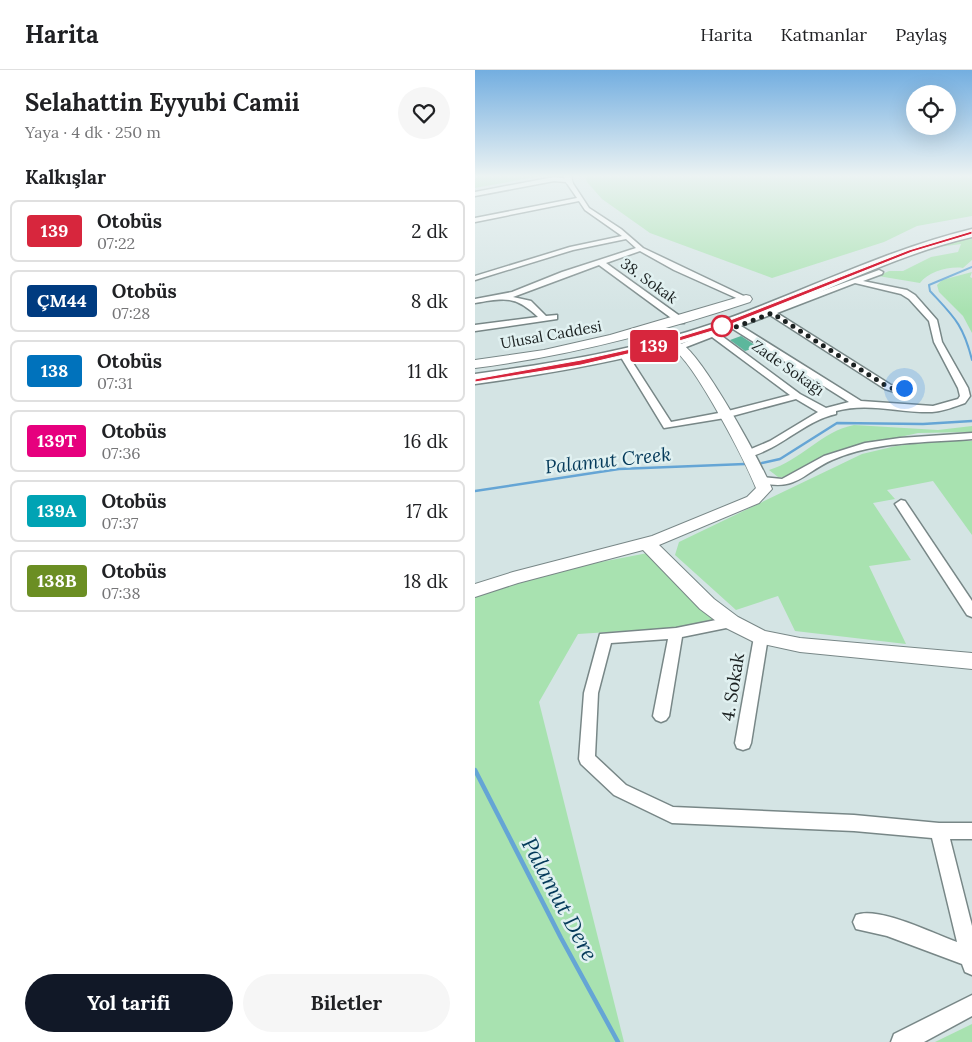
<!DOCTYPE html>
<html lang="tr">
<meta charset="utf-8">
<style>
body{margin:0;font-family:Lora,serif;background:#f6f6f6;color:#202124;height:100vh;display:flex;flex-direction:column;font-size:19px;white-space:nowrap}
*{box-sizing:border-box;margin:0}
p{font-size:16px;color:#757577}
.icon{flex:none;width:28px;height:28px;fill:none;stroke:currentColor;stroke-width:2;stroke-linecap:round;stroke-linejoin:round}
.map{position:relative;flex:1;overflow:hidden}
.sheet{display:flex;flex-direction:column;background:#fff;width:475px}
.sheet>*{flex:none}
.badge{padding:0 10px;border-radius:4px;font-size:18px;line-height:32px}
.controls{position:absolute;left:431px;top:15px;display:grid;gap:10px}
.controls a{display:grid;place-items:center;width:50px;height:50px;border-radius:50%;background:#fff;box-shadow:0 5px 20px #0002;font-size:25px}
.you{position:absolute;width:25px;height:25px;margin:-12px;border:4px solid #fff;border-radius:50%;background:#1a73e8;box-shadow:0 0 0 8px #1a73e833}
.map>.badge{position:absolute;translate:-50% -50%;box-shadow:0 0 0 2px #fff}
h2{padding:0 25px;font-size:19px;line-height:45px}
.round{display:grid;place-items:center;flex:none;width:52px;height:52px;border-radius:26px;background:#f6f6f6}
.summary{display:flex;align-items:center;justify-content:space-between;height:85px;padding:0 25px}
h1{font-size:24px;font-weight:800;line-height:38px}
.button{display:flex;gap:10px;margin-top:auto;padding:10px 25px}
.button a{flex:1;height:58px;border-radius:30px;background:#111827;color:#fff;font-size:20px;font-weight:800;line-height:58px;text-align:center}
.button a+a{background:#f6f6f6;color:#202124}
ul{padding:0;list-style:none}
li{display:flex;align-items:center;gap:15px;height:62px;margin:0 10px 8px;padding:0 15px;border:2px solid #e0e0e0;border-radius:8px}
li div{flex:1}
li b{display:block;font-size:19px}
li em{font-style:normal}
li .badge{min-width:55px;font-weight:700;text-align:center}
header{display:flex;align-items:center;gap:30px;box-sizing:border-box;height:70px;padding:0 25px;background:#fff;border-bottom:1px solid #e0e0e0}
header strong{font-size:24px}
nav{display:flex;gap:28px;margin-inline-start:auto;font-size:18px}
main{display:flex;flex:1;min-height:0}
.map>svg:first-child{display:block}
</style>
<header>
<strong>Harita</strong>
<nav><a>Harita</a><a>Katmanlar</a><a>Paylaş</a></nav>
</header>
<main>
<section class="sheet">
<div class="summary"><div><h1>Selahattin Eyyubi Camii</h1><p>Yaya · 4 dk · 250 m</p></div><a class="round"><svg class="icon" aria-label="heart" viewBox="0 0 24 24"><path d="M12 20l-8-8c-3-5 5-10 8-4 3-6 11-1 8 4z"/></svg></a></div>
<h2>Kalkışlar</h2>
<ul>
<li><span class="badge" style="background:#d7263d;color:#fff">139</span><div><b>Otobüs</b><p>07:22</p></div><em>2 dk</em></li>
<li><span class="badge" style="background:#003b80;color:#fff">ÇM44</span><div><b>Otobüs</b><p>07:28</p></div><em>8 dk</em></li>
<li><span class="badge" style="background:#0072bc;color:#fff">138</span><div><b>Otobüs</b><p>07:31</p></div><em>11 dk</em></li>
<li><span class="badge" style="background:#e6007e;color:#fff">139T</span><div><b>Otobüs</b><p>07:36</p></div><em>16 dk</em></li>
<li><span class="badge" style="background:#00a3b4;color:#fff">139A</span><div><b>Otobüs</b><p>07:37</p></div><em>17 dk</em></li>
<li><span class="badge" style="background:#6b8e23;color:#fff">138B</span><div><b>Otobüs</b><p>07:38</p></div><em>18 dk</em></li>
</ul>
<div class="button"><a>Yol tarifi</a><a>Biletler</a></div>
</section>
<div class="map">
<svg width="497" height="972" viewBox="0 0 497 972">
<rect width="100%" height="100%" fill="#d4e4e4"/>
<!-- green -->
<g fill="#a8e2b0">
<path d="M0 105H66L67 106 0 118Z"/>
<path d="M109 105H497V146L442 156 409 172 297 208 175 163 127 129 112 112Z"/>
<path d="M497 166V190L488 198C474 196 453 202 445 213L403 206 414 201H428L456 187 483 182 486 174 456 178Z"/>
<path d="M497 202 495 207 497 208V263L488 246 464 222 462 215 467 210Z"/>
<path d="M379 355 463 360 497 356V362L443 363 354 383 314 407H303L294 400C325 391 347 361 379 355Z"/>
<path d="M472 370 497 371V465L458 411 412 420 420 429 398 433 436 490 394 496 431 574 320 561 303 526 261 540 200 485 204 472 387 384 421 376Z"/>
<path d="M178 482 244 555 103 564 64 632 149 972H0V524L26 511Z"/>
<path d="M497 954V972H460Z"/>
</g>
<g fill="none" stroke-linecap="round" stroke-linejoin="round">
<!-- stream-far2 -->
<path stroke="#65a5d5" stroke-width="2" d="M497 197 454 215 455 221C479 247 488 254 497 290"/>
<!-- stream-far1 -->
<g stroke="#65a5d5" stroke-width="2.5">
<path d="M287 393 305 389 362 353 448 354 497 351"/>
<path d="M0 421 144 399 270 394"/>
</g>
<!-- stream -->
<path stroke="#65a5d5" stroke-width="4.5" d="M0 700 86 868 143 972"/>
</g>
<!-- building -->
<path fill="#5cb79c" d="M266 266 283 277 270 281 255 270Z"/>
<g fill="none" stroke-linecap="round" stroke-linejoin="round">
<defs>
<g id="street">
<path d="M79 107 95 109 114 138 146 159 168 178 275 229 268 231 199 200 165 181 131 193 209 249V253H203L124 195 38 227 56 231 71 246 82 245V249L0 261V255L63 247C40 225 29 228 0 233V229L37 222 87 202 161 178 151 169 98 180 0 210V206L95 177 147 166 110 140 104 131 0 152V148L102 128 91 112 79 111 0 126V122Z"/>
<path d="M404 200 408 202 407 204 388 211 432 220 440 225 462 250 467 272 493 318 495 326 490 333C479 337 469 341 457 342 424 343 393 332 361 341V344C329 351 306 379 273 387L268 384 269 382 295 371 343 342 321 329 250 348 189 358 144 284 151 282 196 352 249 342 315 325 237 267 206 279 199 277 232 263 229 260 230 258 239 261 253 256V252L260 253ZM380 213 426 224 434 229 454 251 459 272 483 318 485 326 483 329 458 336 386 331 266 256 295 245 410 319 423 323 432 320V316L416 315 302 243ZM258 259 374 332 351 338 325 324 244 264Z"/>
<path d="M497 363V369C450 373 401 371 357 390 326 404 322 422 283 412L281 410 287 407 307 409 349 386 390 373 425 368Z"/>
<path d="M426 430 430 431 497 531V547L492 545 420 434Z"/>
<path d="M256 547 261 548 263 552 261 556 207 567 194 646 191 650 186 652 181 650 178 646 193 569 136 573 123 623 120 686 151 715 198 737 379 745 464 753H497V769H475L497 856V905L490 902 487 894 412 866 381 859 378 852 381 845C404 836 459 864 482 872L457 768 379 761 197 753 139 725 106 694 104 689 109 623 125 564 201 558Z"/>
<path d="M286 562 291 563 293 567 276 673 274 678 268 680 262 678 260 673 279 567 281 563Z"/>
<path d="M497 925V946L449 972H416L419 964Z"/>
</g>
<g id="secondary">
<path d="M88 105H96L98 114H92Z"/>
<path d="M188 269C194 270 202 271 207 274 229 288 286 392 297 419L284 433 184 475 239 529 263 547 290 561 325 568 497 583V599L325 582 279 572 249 557 225 539 168 480 43 513 0 527V514L38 502 177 466 272 427 281 418C271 392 220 294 199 280 195 277 188 277 184 276L182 273Z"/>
</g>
<path id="primary" d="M271 225 275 226 277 229 275 232C185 262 95 286 0 298V290L69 280 135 265Z"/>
<path id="highway" d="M497 159V167C420 185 351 222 277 250 188 284 94 301 0 314V304C80 293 161 280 237 254 325 224 406 181 497 159Z"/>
</defs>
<!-- street casing -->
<use href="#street" stroke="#788787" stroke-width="3"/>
<!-- secondary casing -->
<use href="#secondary" stroke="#788787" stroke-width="2"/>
<!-- primary casing -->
<use href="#primary" stroke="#788787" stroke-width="2"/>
<!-- highway casing -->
<use href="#highway" stroke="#788787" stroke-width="3"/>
<!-- street -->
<use href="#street" fill="#fff" fill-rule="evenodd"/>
<!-- secondary -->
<use href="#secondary" fill="#fff" fill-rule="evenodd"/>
<!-- primary -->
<use href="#primary" fill="#fff" fill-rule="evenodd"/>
<!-- highway -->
<use href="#highway" fill="#fff" fill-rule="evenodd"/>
</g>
<!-- sky -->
<linearGradient id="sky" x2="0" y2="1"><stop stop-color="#73aee0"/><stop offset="0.44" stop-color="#ecf3f3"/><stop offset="1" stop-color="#ecf3f3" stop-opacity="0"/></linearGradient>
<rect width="497" height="241" fill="url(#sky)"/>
<!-- line -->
<path fill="#d7263d" stroke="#fff" d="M497 161V164L437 182 244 259 191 275 106 295 0 312V309L106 290 187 272 240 256 434 180Z"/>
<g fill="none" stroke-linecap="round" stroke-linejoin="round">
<!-- walk -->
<path stroke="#1b2121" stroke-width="5" stroke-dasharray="0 9" d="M247 256 250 261 297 243 413 317 423 320 429 318"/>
</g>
<!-- markers -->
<circle fill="#fff" stroke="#d7263d" stroke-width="2.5" cx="247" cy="256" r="10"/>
<g text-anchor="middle" stroke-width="5" stroke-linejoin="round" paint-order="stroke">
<!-- far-street labels -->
<g font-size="15" fill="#1b2121" stroke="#e1f1f1">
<text transform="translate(174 211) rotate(36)" y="5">38. Sokak</text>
<text transform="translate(76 265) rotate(-10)" y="5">Ulusal Caddesi</text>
<text transform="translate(313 298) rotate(35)" y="5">Zade Sokağı</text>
</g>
<!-- street labels -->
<g font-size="18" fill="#1b2121" stroke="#e1f1f1">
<text transform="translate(258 617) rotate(-81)" y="6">4. Sokak</text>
</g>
<!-- water labels -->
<g font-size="19" font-style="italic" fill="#053a5a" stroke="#e1f1f1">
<text transform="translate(133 390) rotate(-6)" y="7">Palamut Creek</text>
</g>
<!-- near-water labels -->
<g font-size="22" font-style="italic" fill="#053a5a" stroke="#e1f1f1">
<text transform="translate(85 829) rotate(62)" y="8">Palamut Dere</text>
</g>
</g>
</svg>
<div class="controls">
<a><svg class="icon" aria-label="locate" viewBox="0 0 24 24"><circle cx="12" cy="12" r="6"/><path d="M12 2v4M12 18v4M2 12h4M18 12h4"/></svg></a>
</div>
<div class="you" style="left:429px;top:318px"></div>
<b class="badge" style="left:179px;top:276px;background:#d7263d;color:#fff">139</b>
</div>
</main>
